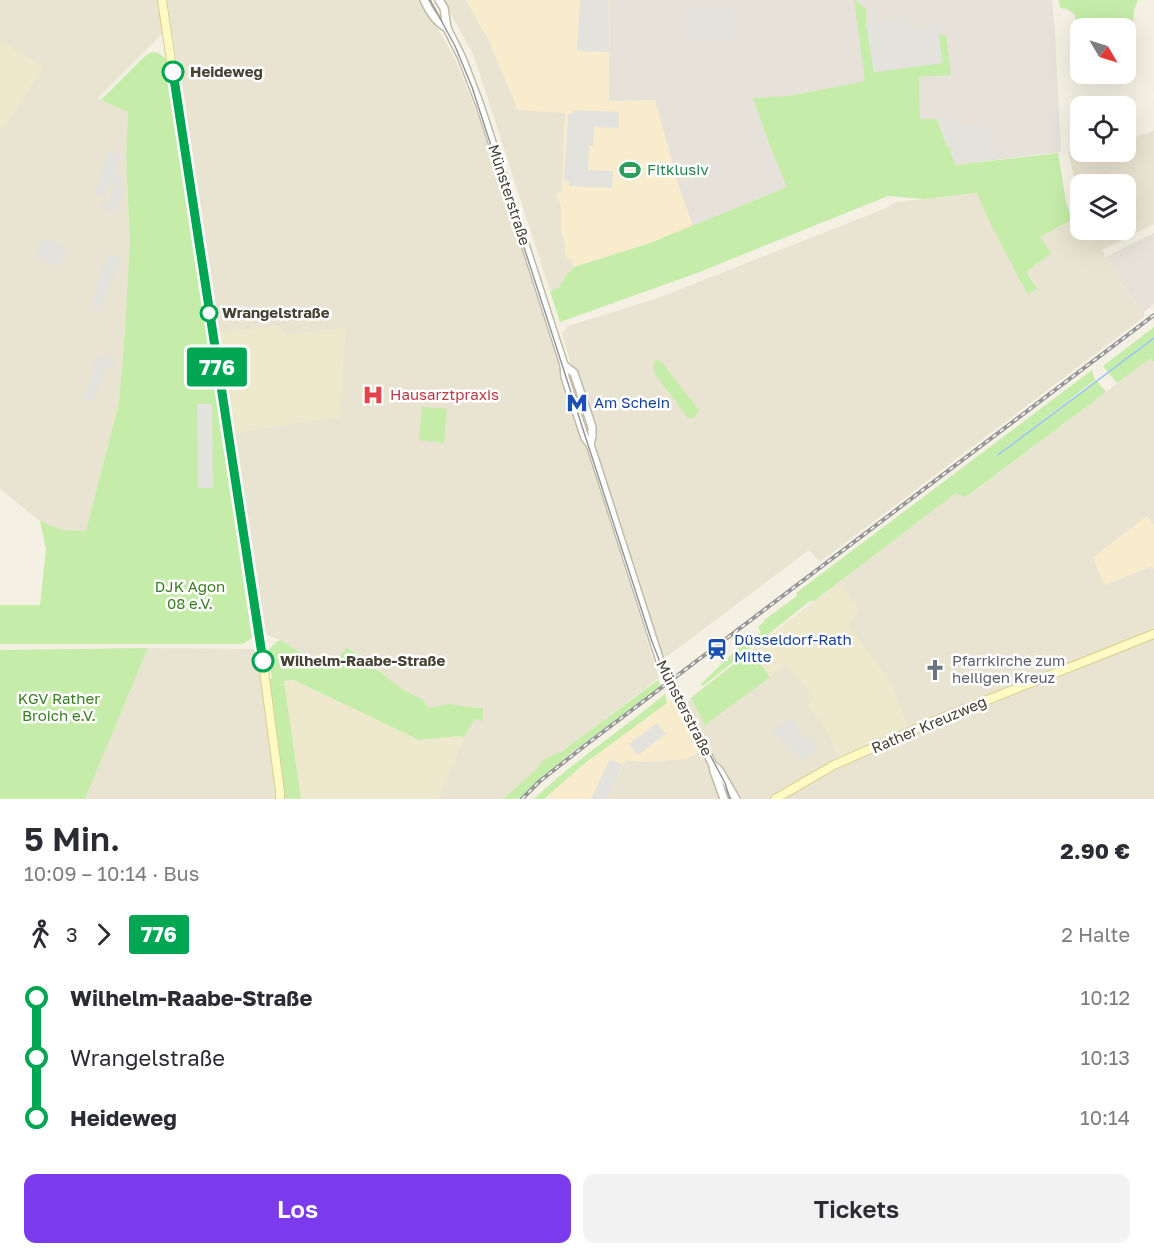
<!DOCTYPE html>
<html lang="de">
<meta charset="utf-8">
<style>
body{margin:0;font-family:"Golos Text",sans-serif;background:#f2f2f3;color:#2b2b33;height:100vh;display:flex;flex-direction:column;font-size:22px;white-space:nowrap}
*{box-sizing:border-box;margin:0}
p{font-size:20px;color:#7c7c81}
.icon{flex:none;width:33px;height:33px;fill:none;stroke:currentColor;stroke-width:2;stroke-linecap:round;stroke-linejoin:round}
.map{position:relative;height:799px;overflow:hidden}
.sheet{display:flex;flex-direction:column;background:#fff;flex:1}
.sheet>*{flex:none}
.badge{padding:0 12px;border-radius:4px;font-size:21px;line-height:39px}
.needle{width:39px;rotate:128deg}
.buttons{position:absolute;left:1070px;top:18px;display:grid;gap:12px}
.buttons a{display:grid;place-items:center;width:66px;height:66px;border-radius:12px;background:#fff;box-shadow:0 6px 24px #0002;font-size:30px}
.map>.badge{position:absolute;translate:-50% -50%;box-shadow:0 0 0 3px #fff}
.legs{display:flex;align-items:center;gap:9px;height:66px;padding:0 24px;font-size:20px}
.legs p{margin-inline-start:auto}
.overview{display:flex;align-items:center;justify-content:space-between;height:102px;padding:0 24px}
h1{font-size:33px;font-weight:600;line-height:45px}
.button{display:flex;gap:12px;margin-top:auto;padding:12px 24px}
.button a{flex:1;height:69px;border-radius:12px;background:#7c3aed;color:#fff;font-size:24px;font-weight:600;line-height:69px;text-align:center}
.button a+a{background:#f2f2f3;color:#2b2b33}
ul{padding:0 24px;list-style:none}
li{display:flex;align-items:center;gap:21px;height:60px;font-size:22px}
li i{display:grid;place-items:center;width:9px;height:100%;margin:0 8px;background:currentColor}
li i::after{content:'';width:15px;height:15px;margin:-8px;border:4px solid;border-radius:50%;background:#fff}
li p{margin-inline-start:auto}
li:first-child i{background:linear-gradient(#0000 50%,currentColor 0)}
li:last-child i{background:linear-gradient(currentColor 50%,#0000 0)}
.map>svg:first-child{display:block}
</style>
<div class="map">
<svg width="1154" height="799" viewBox="0 0 1154 799">
<rect width="100%" height="100%" fill="#f4f1e4"/>
<!-- residential -->
<g fill="#e8e4d1">
<path d="M0 0H159L163 33 98 98 128 112 126 158 130 241 125 329 119 403 86 532 62 530 40 521 0 489Z"/>
<path d="M167 0H422L456 61 475 108 593 470 659 678 561 752 503 799H438L464 738 474 718 483 721V708L467 707 450 704 428 708 422 699 405 691 348 647 340 657 324 667 280 640 261 632 229 426 187 127Z"/>
<path d="M443 0H466L488 39 565 113 562 191 557 196 561 206V230L565 243V252L571 258 574 267 563 279 564 282 561 287 550 291 474 56Z"/>
<path d="M1154 131V224L1102 250 1105 257 1124 282 1121 285 1144 312V317L820 562 809 550 669 655 663 657 601 466 562 333 568 326 655 299 884 209 896 202 978 193 989 221 1029 294 1037 287 1026 272 1050 253 1040 237 1080 217V230H1125V184H1080V202L1068 151 1080 149V152H1125V140Z"/>
<path d="M1151 358 1154 362V525L1147 516 1105 585 1152 566 1154 570V633L802 780 770 799H737L687 703 691 698 814 601 956 493 967 497Z"/>
<path d="M1154 637V799H779L834 768 918 730Z"/>
<path d="M148 648 256 649 278 799H85Z"/>
<path d="M701 752 711 771 719 799H607L625 760 644 762 685 759Z"/>
</g>
<!-- commercial -->
<g fill="#f8eccd">
<path d="M466 0H610L609 101 655 100 681 193 693 226 650 243 574 267 571 258 567 259 565 252V243L561 230V206L557 196V194L562 191 565 113 518 110 488 39Z"/>
<path d="M1147 516 1154 525V570L1152 566 1104 585 1093 557Z"/>
<path d="M672 699 701 751 685 759 644 762 626 760 607 799H544L585 763Z"/>
</g>
<!-- industrial -->
<g fill="#e6e2d9">
<path d="M610 0H1052L1055 32 1061 152 956 165 947 147 937 119 920 120 919 77 849 84 789 96 754 98 767 138 788 187 693 226 681 193 655 100 609 101Z"/>
<path d="M1154 233V304L1144 312 1121 284 1124 282 1105 257Z"/>
</g>
<!-- education -->
<g fill="#eee9cc">
<path d="M0 41 44 66 12 117 0 130Z"/>
<path d="M278 326 286 335 345 327 346 331 339 417 235 433 220 332Z"/>
<path d="M839 583 859 609 848 626 887 676 908 726 839 757 825 727 807 704 814 698 787 664 770 677 750 651Z"/>
<path d="M294 680 419 740 460 736 464 738 438 799H301L284 682Z"/>
</g>
<!-- green -->
<g fill="#c5eca8">
<path d="M854 0H855L866 9V24L874 72 942 63 939 34 946 35 951 75 919 77 920 119H937L947 147 951 148V154L956 165 1058 153 1066 202 1072 220 1040 237 1051 253 1026 272 1037 288 1028 295 989 221 977 193 923 199 888 196 697 273 560 322 550 291 561 287 560 284 564 282 563 279 574 267 650 243 787 187 767 138 753 98 789 96 865 81Z"/>
<path d="M1059 0H1138L1134 10 1133 23H1075V15L1067 9 1060 8Z"/>
<path d="M152 52 158 53 166 59 252 638 243 644H0V605H40L46 549 40 521 62 530 86 531 119 403 125 329 130 241 126 158 128 112 101 100 146 55Z"/>
<path d="M1154 327V362L1151 358 1117 383 1103 366Z"/>
<path d="M656 360 661 361 698 409V412L694 418H688L658 378C654 372 651 367 656 360Z"/>
<path d="M1092 370 1095 380 997 455 1097 381 1106 392 966 497 956 493 814 601H810L703 686 701 684 735 651 761 632 758 627 764 622V620L797 596 796 593Z"/>
<path d="M422 407 447 409 444 443 419 440Z"/>
<path d="M280 640 324 667 340 657 347 647 405 691 422 699 428 708 450 704 467 707 483 708V721L474 719 464 738 460 736 419 740 294 680 284 681 301 799H286L281 786 270 703V679L272 678 268 651 275 643Z"/>
<path d="M148 648 85 799H0V650Z"/>
<path d="M750 651 770 677 705 725 691 698Z"/>
<path d="M658 680 660 684V687L571 753 519 799H503L537 769 542 761 552 755 561 752Z"/>
<path d="M665 694 667 703 585 763 544 799H534C575 760 622 730 665 694Z"/>
</g>
<!-- parking -->
<g fill="#e4e2dd">
<path d="M580 0H609V52L577 51Z"/>
<path d="M714 6 715 11 729 10 731 37 699 40 696 8Z"/>
<path d="M902 19 904 31 937 27 943 63 874 72 866 23Z"/>
<path d="M573 110 619 112V128L594 127 593 146H589L588 170 613 171 612 188 569 186V181H564L568 114H572Z"/>
<path d="M940 118H949L950 126 975 125 977 127H986V156H978L977 161H954L953 147H949V143H946L944 132H942Z"/>
<path d="M109 151 122 156 115 173 124 177 120 187 125 189 115 213 101 207 103 202 108 203 116 183 111 181 105 197 95 193 102 175 100 174Z"/>
<path d="M43 238 67 248 59 267 35 257Z"/>
<path d="M109 253 121 258 99 312 89 308 99 285 97 283Z"/>
<path d="M107 355 116 359 113 368 107 366 92 402 83 398 93 375 90 373 97 356 105 360Z"/>
<path d="M197 404H212L213 488H198Z"/>
<path d="M790 718 807 741 813 738 818 750 800 760 773 731Z"/>
<path d="M657 723 666 734 638 755 629 744Z"/>
<path d="M610 759 623 765 608 797 607 799H591Z"/>
</g>
<g fill="none" stroke-linecap="round" stroke-linejoin="round">
<!-- stream -->
<path stroke="#9ac4f7" stroke-width="1.5" d="M998 455 1154 338"/>
<defs>
<g id="tertiary">
<path d="M424 0C430 12 435 21 447 28"/>
<path d="M439 0 444 8 447 28 462 58 480 105 564 365 565 377 585 438 590 444 660 661 713 765 714 771 724 799"/>
<path d="M564 365 574 373 592 427V436L590 444"/>
<path d="M713 765 719 770 736 799"/>
</g>
<g id="secondary">
<path d="M162 0 219 386 261 648 280 791V799"/>
<path d="M775 799 834 765 932 722 1154 634"/>
</g>
</defs>
<!-- tertiary casing -->
<use href="#tertiary" stroke="#c0bba6" stroke-width="10"/>
<!-- secondary casing -->
<use href="#secondary" stroke="#d8cf8f" stroke-width="10"/>
<!-- tertiary -->
<use href="#tertiary" stroke="#fff" stroke-width="7"/>
<!-- secondary -->
<use href="#secondary" stroke="#fff9c3" stroke-width="8"/>
<!-- tram -->
<g stroke="#959595" stroke-width="1.5">
<path d="M430 0 455 46 472 87 651 639 667 680"/>
<path d="M674 687 725 783 730 799"/>
</g>
<defs>
<path id="rail" d="M522 799 540 781 583 747 1154 315"/>
</defs>
<!-- rail casing -->
<use href="#rail" stroke="#959595" stroke-width="4"/>
<!-- rail -->
<use href="#rail" stroke="#fff" stroke-width="1.5" stroke-dasharray="4.5" stroke-linecap="butt"/>
</g>
<g fill="none" stroke-linecap="round" stroke-linejoin="round">
<defs>
<path id="line-1" d="M173 72 263 661"/>
</defs>
<!-- line-1 casing -->
<use href="#line-1" stroke="#fff" stroke-width="14"/>
<!-- line-1 -->
<use href="#line-1" stroke="#00a651" stroke-width="9"/>
</g>
<!-- icons -->
<defs>
<symbol id="stadium-bare" viewBox="-9 -9 18 18"><path d="M0-5a6.5 5 0 1 0 0 10a6.5 5 0 1 0 0-10ZM-3.5-1.8h7v3.6h-7Z" fill="#2e9e5b" stroke="#fff" stroke-width="2.5" paint-order="stroke"/></symbol>
<symbol id="hospital-bare" viewBox="-9 -9 18 18"><path d="M-5-5h3v3.5h4V-5h3V5h-3V1.5h-4V5h-3Z" fill="#e0444e" stroke="#fff" stroke-width="2.5" paint-order="stroke"/></symbol>
<symbol id="metro-bare" viewBox="-9 -9 18 18"><path d="M-5.5 5V-5H-3L0 0L3-5H5.5V5H3V-.5L0 4L-3-.5V5Z" fill="#1a4fb4" stroke="#fff" stroke-width="2.5" paint-order="stroke"/></symbol>
<symbol id="station-bare" viewBox="-9 -9 18 18"><path d="M-3-6H3Q5-6 5-4V2Q5 4 3 4L4.5 6H3L1.5 4h-3L-3 6H-4.5L-3 4Q-5 4-5 2V-4Q-5-6-3-6ZM-3.5-4v3h7v-3ZM-3.5 1v1.5H-2V1ZM2 1v1.5H3.5V1Z" fill="#1a4fb4" stroke="#fff" stroke-width="2.5" paint-order="stroke"/></symbol>
<symbol id="church-bare" viewBox="-9 -9 18 18"><path d="M-1.2-6h2.4v3.5h3.3v2.4h-3.3V6h-2.4V-.1h-3.3v-2.4h3.3Z" fill="#6b7280" stroke="#fff" stroke-width="2.5" paint-order="stroke"/></symbol>
</defs>
<g fill-rule="evenodd">
<use href="#stadium-bare" x="615" y="155" width="30" height="30"/>
<use href="#hospital-bare" x="358" y="380" width="30" height="30"/>
<use href="#metro-bare" x="562" y="388" width="30" height="30"/>
<use href="#station-bare" x="702" y="634" width="30" height="30"/>
<use href="#church-bare" x="920" y="655" width="30" height="30"/>
</g>
<!-- markers -->
<g fill="#fff" stroke="#00a651" stroke-width="3">
<circle cx="173" cy="72" r="10"/>
<circle cx="209" cy="313" r="8"/>
<circle cx="263" cy="661" r="10"/>
</g>
<g text-anchor="middle" stroke-width="5" stroke-linejoin="round" paint-order="stroke">
<!-- stop labels -->
<g font-size="15" font-weight="bold" fill="#464233" stroke="#fff" text-anchor="start">
<text x="190" y="77">Heideweg</text>
<text x="222" y="318">Wrangelstraße</text>
<text x="280" y="666">Wilhelm-Raabe-Straße</text>
</g>
<!-- leisure labels -->
<g font-size="15" fill="#27864d" stroke="#fff" text-anchor="start">
<text x="647" y="175">Fitklusiv</text>
</g>
<!-- street labels -->
<g font-size="15" fill="#464233" stroke="#fff">
<text transform="translate(509 195) rotate(72)" y="5">Münsterstraße</text>
<text transform="translate(684 708) rotate(63)" y="5">Münsterstraße</text>
<text transform="translate(929 725) rotate(-23)" y="5">Rather Kreuzweg</text>
</g>
<!-- health labels -->
<g font-size="15" fill="#be3a42" stroke="#fff" text-anchor="start">
<text x="390" y="400">Hausarztpraxis</text>
</g>
<!-- transit labels -->
<g font-size="15" fill="#164399" stroke="#fff" text-anchor="start">
<text x="594" y="408">Am Schein</text>
<text x="734" y="645">Düsseldorf-Rath<tspan x="734" dy="17">Mitte</tspan></text>
</g>
<!-- park labels -->
<g font-size="15" fill="#387e21" stroke="#fff">
<text x="190" y="592">DJK Agon<tspan x="190" dy="17">08 e.V.</tspan></text>
<text x="59" y="704">KGV Rather<tspan x="59" dy="17">Broich e.V.</tspan></text>
</g>
<!-- worship labels -->
<g font-size="15" fill="#5b616d" stroke="#fff" text-anchor="start">
<text x="952" y="666">Pfarrkirche zum<tspan x="952" dy="17">heiligen Kreuz</tspan></text>
</g>
</g>
</svg>
<div class="buttons">
<a><svg class="needle" viewBox="-14 -14 28 28"><path d="M0-13l5 13h-10z" fill="#e53935"/><path d="M0 13l5-13h-10z" fill="#7c7c81"/></svg></a>
<a><svg class="icon" aria-label="locate" viewBox="0 0 24 24"><circle cx="12" cy="12" r="6"/><path d="M12 2v4M12 18v4M2 12h4M18 12h4"/></svg></a>
<a><svg class="icon" aria-label="layers" viewBox="0 0 24 24"><path d="M12 4l9 5-9 5-9-5zM3 14l9 5 9-5"/></svg></a>
</div>
<b class="badge" style="left:217px;top:367px;background:#00a651;color:#fff">776</b>
</div>
<section class="sheet">
<div class="overview"><div><h1>5 Min.</h1><p>10:09 – 10:14 · Bus</p></div><b>2.90 €</b></div>
<div class="legs"><svg class="icon" aria-label="walk" viewBox="0 0 24 24"><circle cx="13" cy="4" r="2"/><path d="M13 8l-2 6 4 7M11 14l-3 7M7 12l3-4h3l4 4"/></svg>3<svg class="icon" aria-label="forward" viewBox="0 0 24 24"><path d="M9 5l7 7-7 7"/></svg><b class="badge" style="background:#00a651;color:#fff">776</b><p>2 Halte</p></div>
<ul>
<li><i style="color:#00a651"></i><b>Wilhelm-Raabe-Straße</b><p>10:12</p></li>
<li><i style="color:#00a651"></i><span>Wrangelstraße</span><p>10:13</p></li>
<li><i style="color:#00a651"></i><b>Heideweg</b><p>10:14</p></li>
</ul>
<div class="button"><a>Los</a><a>Tickets</a></div>
</section>
